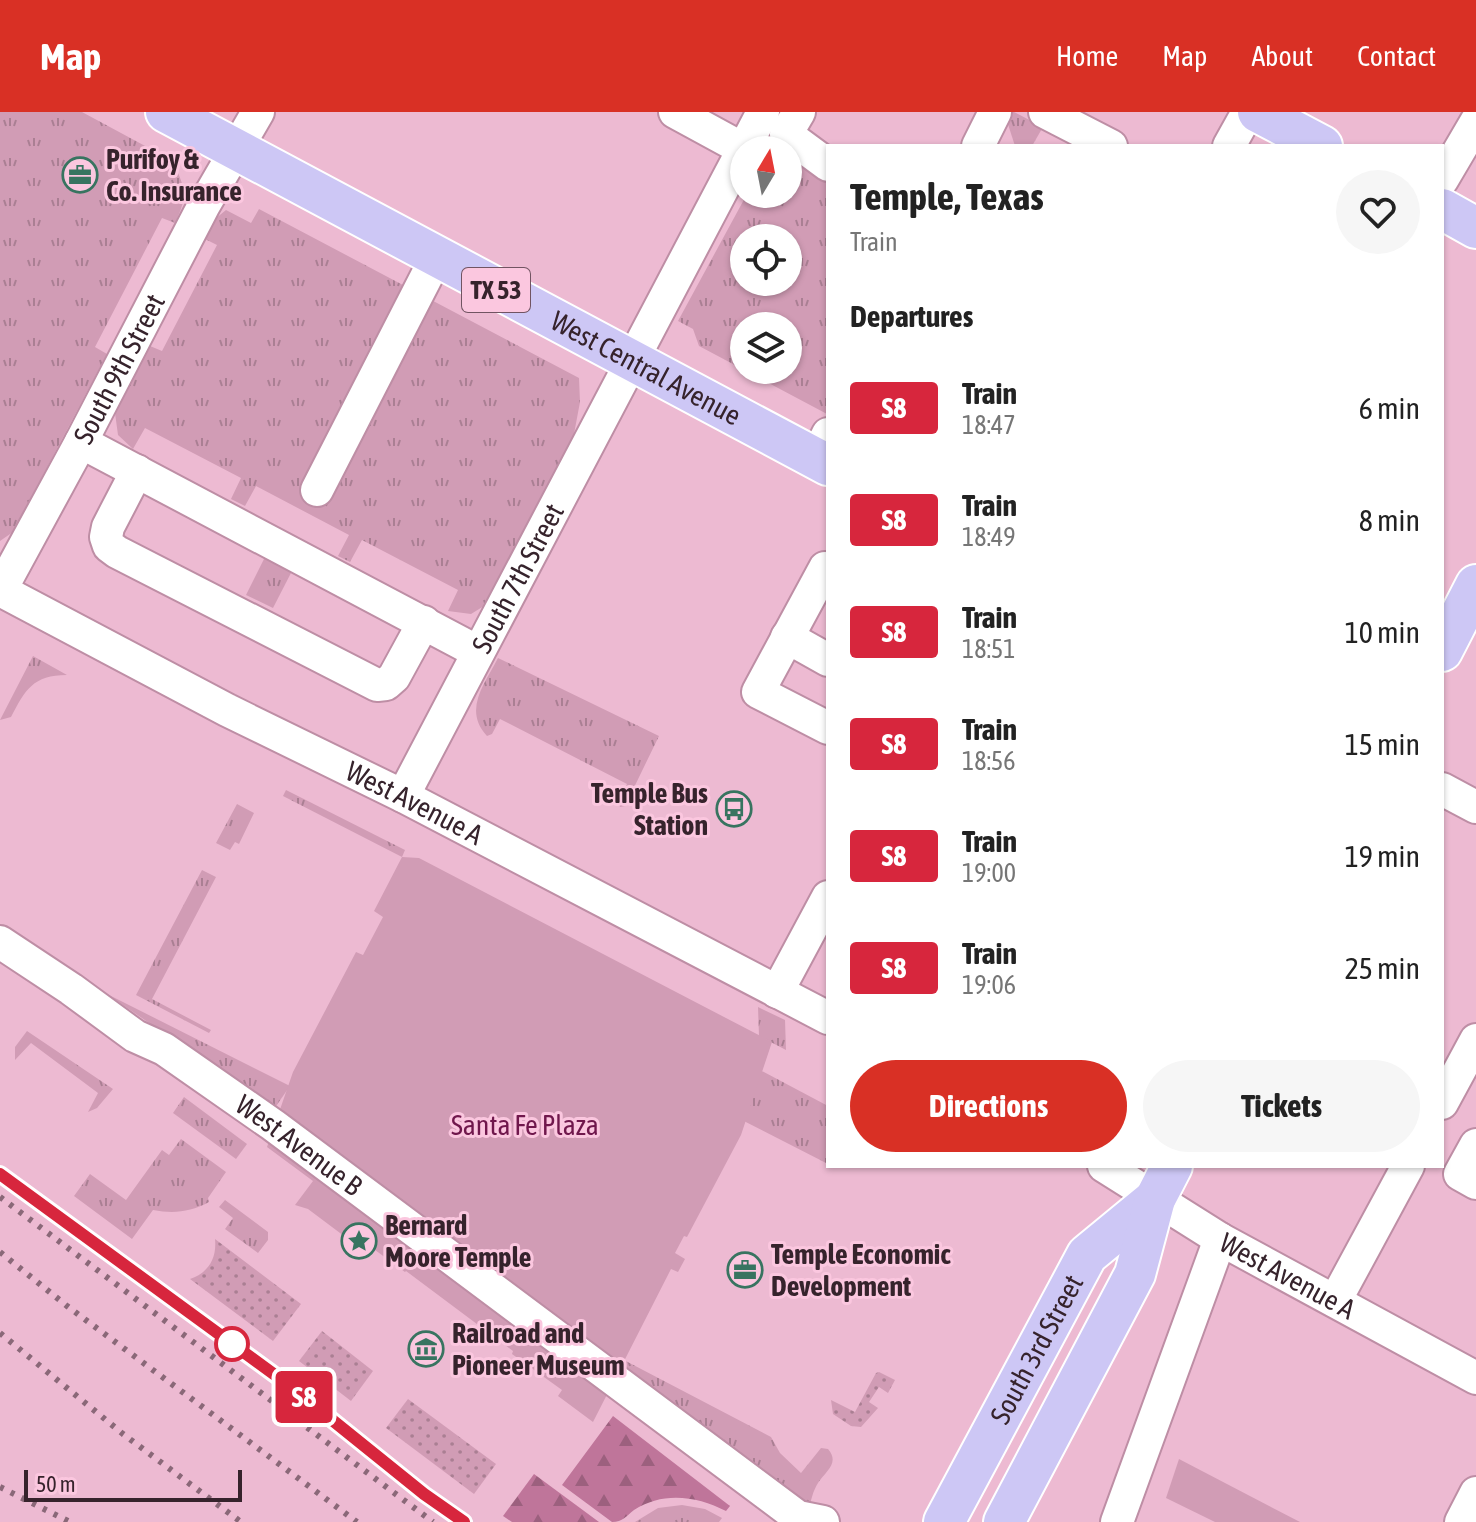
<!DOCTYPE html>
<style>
body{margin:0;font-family:"Asap Condensed",sans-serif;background:#f6f6f6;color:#222;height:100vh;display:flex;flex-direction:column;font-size:30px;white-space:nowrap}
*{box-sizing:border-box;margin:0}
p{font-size:26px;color:#767676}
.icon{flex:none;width:44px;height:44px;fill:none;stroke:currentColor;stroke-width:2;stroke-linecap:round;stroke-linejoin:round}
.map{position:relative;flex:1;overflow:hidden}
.details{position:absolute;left:826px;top:32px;width:618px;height:1024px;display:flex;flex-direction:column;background:#fff;border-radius:0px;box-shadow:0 2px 6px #0004}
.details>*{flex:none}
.badge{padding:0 16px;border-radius:6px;font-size:28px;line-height:52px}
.needle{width:52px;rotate:10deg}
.fabs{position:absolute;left:730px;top:24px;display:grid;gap:16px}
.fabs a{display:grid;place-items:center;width:72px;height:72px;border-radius:50%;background:#fff;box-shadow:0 2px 6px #0004;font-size:40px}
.scale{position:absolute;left:24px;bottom:20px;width:218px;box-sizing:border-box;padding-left:8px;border:4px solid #36232c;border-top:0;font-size:22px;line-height:28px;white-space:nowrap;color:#36232c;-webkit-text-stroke:6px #fbc7df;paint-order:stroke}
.map>.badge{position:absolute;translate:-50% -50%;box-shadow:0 0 0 4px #fff}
h2{padding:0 24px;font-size:30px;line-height:72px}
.round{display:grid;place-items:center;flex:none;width:84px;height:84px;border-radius:42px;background:#f6f6f6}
.headline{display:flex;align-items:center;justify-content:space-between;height:136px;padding:0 24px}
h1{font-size:38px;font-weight:700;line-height:60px}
.button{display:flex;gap:16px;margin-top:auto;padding:16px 24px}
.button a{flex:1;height:92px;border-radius:48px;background:#d93025;color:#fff;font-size:32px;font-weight:700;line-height:92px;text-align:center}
.button a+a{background:#f6f6f6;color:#222}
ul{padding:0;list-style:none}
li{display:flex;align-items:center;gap:24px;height:112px;padding:0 24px}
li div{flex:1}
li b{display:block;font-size:30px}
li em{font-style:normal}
li .badge{min-width:88px;font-weight:700;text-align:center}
header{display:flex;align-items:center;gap:48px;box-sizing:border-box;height:112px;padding:0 40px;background:#d93025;color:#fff}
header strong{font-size:38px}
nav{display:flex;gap:44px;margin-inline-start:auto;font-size:28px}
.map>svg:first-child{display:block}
</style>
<header>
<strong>Map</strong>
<nav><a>Home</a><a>Map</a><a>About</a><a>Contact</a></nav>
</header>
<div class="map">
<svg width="1476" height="1410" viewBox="0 0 1476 1410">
<defs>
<pattern id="grass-tufts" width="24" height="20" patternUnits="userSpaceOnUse" patternTransform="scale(2)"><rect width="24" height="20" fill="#d19cb5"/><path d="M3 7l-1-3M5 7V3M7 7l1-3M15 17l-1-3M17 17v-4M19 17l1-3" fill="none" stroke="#aa7f93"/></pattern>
<pattern id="forest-firs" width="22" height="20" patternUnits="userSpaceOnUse" patternTransform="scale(2)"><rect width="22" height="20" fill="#bf759a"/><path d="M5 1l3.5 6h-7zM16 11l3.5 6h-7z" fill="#9c607e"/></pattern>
<pattern id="garden-dots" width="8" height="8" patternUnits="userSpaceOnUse" patternTransform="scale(2)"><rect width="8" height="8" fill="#d19cb5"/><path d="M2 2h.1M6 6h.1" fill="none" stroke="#aa7f93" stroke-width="1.8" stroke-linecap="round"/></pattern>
</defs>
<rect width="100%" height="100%" fill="#edbad2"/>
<!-- grass -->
<g fill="url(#grass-tufts)" fill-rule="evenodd">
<path d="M0 0H82L173 49C185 78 189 81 175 111L162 106 95 235 107 242 13 420 0 429Z"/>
<path d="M1008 0H1014L1043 15 1032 34H1015L1005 3Z"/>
<path d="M788 39 828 60 827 302 699 234 693 217 678 209 747 82H788ZM744 126H788V170H744ZM744 214H788V258H744Z"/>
<path d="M259 97 579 266 580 290 574 322 484 494 471 502 448 499 458 478 362 428 350 450 338 444 349 423 256 374 245 394 231 387 241 366 145 316 133 337 118 323 115 301 150 234 162 239 217 133 205 127 215 107 226 98 251 111Z"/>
<path d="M265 445 292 459 273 496 246 483Z"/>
<path d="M33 544 67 563C33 563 25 578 11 605L0 608Z"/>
<path d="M498 546 659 624 625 694 620 695 618 690 627 672 500 607 492 622 487 624C463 598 484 573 498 546Z"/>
<path d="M286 678 405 738 402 745 283 684Z"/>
<path d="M237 692 254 701 239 732 235 730 230 738 216 731Z"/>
<path d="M202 758 216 765 152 887 211 918 209 921 136 883Z"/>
<path d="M107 882 290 974 274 997Z"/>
<path d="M758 895 785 908 786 938 759 924Z"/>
<path d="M27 919 113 977 97 996 88 1000 98 981 31 931 15 948V935Z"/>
<path d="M758 957 828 994V1052L734 1004Z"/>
<path d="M184 985 247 1032 236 1047 173 1001Z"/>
<path d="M181 1027 226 1060 208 1086 209 1090C190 1100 174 1102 153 1098L132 1127 74 1084 90 1062 126 1088 162 1038 169 1043Z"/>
<path d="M225 1088 268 1120V1128L258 1141 225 1117 233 1106 219 1095Z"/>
<path d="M599 1235 771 1325 780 1341 801 1361 821 1336 828 1337C840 1351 826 1359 818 1371 813 1379 811 1388 809 1397L598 1238Z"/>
<path d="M682 1393 705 1397 722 1406 719 1410H635L658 1396Z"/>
</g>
<!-- forest -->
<g fill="url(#forest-firs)">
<path d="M613 1304 730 1394 726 1399C697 1384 663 1379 634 1398 626 1404 623 1410 612 1410L562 1373Z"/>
<path d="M534 1362 599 1410H512L503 1404Z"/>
</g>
<!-- park -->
<g fill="#d19cb5">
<path d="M402 745 419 746 772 930 741 1023 687 1125 684 1124 675 1141 685 1147 678 1160 671 1157 593 1310 558 1284 562 1278 512 1242 513 1239 406 1159 405 1160 356 1124 352 1130 308 1097 295 1093 313 1069 267 1035 293 960 356 840 363 843 383 805 374 799Z"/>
<path d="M1179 1347 1300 1410H1215L1166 1386Z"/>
</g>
<!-- garden -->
<g fill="url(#garden-dots)">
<path d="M215 1127 301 1192 273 1229 190 1167C208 1161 217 1147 215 1127Z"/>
<path d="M322 1219 373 1259 351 1289 299 1249Z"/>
<path d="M879 1260 895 1268 888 1281 879 1275 869 1290 878 1296 861 1315 851 1314 833 1302 831 1288 855 1300 876 1261Z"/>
<path d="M408 1287 496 1352 474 1382 386 1316Z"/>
</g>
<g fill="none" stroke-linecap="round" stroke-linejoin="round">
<defs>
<g id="minor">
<path d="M675 0 743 37"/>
<path d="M799 0 786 22 828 53"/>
<path d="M1045 0 1111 34"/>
<path d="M978 34 995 0"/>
<path d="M1229 34 1248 0"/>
<path d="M1442 68 1476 10"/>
<path d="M81 330 478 540"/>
<path d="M816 346 828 322"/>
<path d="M137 359 108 415 106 425 109 434 117 440 377 573 386 572 394 565 424 510"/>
<path d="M317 378 436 146"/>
<path d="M828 457 825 456 758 580 828 616"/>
<path id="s1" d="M0 478 227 598 403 684 828 906"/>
<path id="s2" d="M0 479 81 330 204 93 258 0"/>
<path d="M787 525 828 548"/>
<path d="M1442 677 1476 695"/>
<path id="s3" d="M403 684 763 0"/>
<path id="s4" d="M0 830 71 877 135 924 164 937 273 1013 798 1405 823 1410"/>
<path d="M777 880 828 785"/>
<path d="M1442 991 1476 928"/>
<path d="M1476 1033 1460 1062 1476 1071"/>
<path id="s5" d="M1104 1054 1220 1127 1476 1266"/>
<path d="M1335 1189 1408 1054"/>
<path d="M1117 1410 1220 1127"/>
<path d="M1461 1410 1476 1381"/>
</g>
<g id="major">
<path id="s6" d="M166 0 828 353"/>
<path d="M1258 0 1322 34"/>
<path d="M1442 97 1476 116"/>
<path d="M1442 539 1476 473"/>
<path id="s7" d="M944 1410 1087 1143 1155 1087"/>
<path d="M1004 1410 1135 1162 1155 1087 1172 1054"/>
</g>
</defs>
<!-- minor casing -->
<use href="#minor" stroke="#be8ea5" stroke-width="36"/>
<!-- major casing -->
<use href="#major" stroke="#fff" stroke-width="44"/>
<!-- minor -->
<use href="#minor" stroke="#fff" stroke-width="32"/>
<!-- major -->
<use href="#major" stroke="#cdc7f5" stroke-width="40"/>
<!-- rail -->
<g stroke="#8a6878" stroke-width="6" stroke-dasharray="4 8" stroke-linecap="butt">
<path d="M0 1062 290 1274 424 1382 464 1410"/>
<path d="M0 1085 433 1410"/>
<path d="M0 1140 67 1194 357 1410"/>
<path d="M0 1221 123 1322 241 1410"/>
<path d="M0 1375 70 1410"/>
</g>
</g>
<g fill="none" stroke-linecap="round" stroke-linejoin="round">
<defs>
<path id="line" d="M0 1062 290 1274 424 1382 464 1410"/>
</defs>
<!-- line casing -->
<use href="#line" stroke="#fff" stroke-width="18"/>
<!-- line -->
<use href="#line" stroke="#d7263d" stroke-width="12"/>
</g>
<!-- icons -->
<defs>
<symbol id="office-ring" viewBox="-11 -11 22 22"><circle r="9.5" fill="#fbc7df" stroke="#387460" stroke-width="1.5"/><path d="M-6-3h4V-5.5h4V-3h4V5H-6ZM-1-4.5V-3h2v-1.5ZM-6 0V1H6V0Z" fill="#387460"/></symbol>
<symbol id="bus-ring" viewBox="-11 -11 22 22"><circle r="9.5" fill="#fbc7df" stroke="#387460" stroke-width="1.5"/><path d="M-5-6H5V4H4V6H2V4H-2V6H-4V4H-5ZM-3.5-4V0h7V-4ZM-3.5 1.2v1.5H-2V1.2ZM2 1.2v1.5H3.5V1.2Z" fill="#387460"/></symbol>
<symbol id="sight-ring" viewBox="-11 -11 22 22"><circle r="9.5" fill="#fbc7df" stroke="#387460" stroke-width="1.5"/><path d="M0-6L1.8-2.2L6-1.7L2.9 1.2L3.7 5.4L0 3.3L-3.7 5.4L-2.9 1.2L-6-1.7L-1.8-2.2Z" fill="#387460"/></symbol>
<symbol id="museum-ring" viewBox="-11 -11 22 22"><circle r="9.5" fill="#fbc7df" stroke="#387460" stroke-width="1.5"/><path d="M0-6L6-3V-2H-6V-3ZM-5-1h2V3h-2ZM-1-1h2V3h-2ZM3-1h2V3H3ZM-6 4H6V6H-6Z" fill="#387460"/></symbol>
</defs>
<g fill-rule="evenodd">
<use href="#office-ring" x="60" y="43" width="40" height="40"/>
<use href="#bus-ring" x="714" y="677" width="40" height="40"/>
<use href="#sight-ring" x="339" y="1109" width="40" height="40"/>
<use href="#office-ring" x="725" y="1138" width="40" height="40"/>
<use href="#museum-ring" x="406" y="1217" width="40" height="40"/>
</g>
<!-- markers -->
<circle fill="#fff" stroke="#d7263d" stroke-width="4" cx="232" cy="1232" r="16"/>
<g text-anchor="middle" stroke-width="6" stroke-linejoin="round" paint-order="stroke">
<!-- shield labels -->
<rect fill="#fbc7df" stroke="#715462" stroke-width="2" x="462" y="156" width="68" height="44" rx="6"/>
<g font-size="26" font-weight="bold" fill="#36232c">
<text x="496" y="187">TX 53</text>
</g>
<!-- poi labels -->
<g font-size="28" font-weight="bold" fill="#36232c" stroke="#fbc7df" text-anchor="start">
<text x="106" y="57">Purifoy &amp;<tspan x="106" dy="32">Co. Insurance</tspan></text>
<text x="708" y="691" text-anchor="end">Temple Bus<tspan x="708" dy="32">Station</tspan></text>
<text x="385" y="1123">Bernard<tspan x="385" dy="32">Moore Temple</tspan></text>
<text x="771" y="1152">Temple Economic<tspan x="771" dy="32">Development</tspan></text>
<text x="452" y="1231">Railroad and<tspan x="452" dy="32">Pioneer Museum</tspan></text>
</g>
<!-- street labels -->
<g font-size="28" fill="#36232c" stroke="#fbc7df">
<text dy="10" stroke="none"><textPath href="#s6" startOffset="544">West Central Avenue</textPath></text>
<text dy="10" stroke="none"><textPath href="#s2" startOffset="252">South 9th Street</textPath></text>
<text dy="10" stroke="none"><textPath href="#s3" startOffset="246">South 7th Street</textPath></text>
<text dy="10" stroke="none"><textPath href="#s1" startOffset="466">West Avenue A</textPath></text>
<text dy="10" stroke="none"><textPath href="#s4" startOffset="362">West Avenue B</textPath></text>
<text dy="10" stroke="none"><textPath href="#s5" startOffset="214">West Avenue A</textPath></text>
<text dy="10" stroke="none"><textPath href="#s7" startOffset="196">South 3rd Street</textPath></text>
</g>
<!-- park labels -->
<g font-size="28" fill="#70174c" stroke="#fbc7df">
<text x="525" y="1023">Santa Fe Plaza</text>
</g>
</g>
</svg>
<div class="fabs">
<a><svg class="needle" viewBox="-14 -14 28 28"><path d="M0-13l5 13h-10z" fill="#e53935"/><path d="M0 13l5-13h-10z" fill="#767676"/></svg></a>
<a><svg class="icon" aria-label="locate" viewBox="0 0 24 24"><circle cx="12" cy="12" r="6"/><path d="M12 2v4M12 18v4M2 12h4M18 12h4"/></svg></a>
<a><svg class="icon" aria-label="layers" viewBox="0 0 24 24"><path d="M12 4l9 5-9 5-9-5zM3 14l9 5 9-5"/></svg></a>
</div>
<div class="scale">50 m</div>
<b class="badge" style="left:304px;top:1285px;background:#d7263d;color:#fff">S8</b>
<section class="details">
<div class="headline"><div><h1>Temple, Texas</h1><p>Train</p></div><a class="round"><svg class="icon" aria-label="heart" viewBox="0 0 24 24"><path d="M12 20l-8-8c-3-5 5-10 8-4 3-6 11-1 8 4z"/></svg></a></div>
<h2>Departures</h2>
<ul>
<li><span class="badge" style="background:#d7263d;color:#fff">S8</span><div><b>Train</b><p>18:47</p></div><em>6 min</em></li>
<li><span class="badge" style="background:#d7263d;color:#fff">S8</span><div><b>Train</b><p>18:49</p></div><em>8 min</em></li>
<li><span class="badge" style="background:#d7263d;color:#fff">S8</span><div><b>Train</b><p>18:51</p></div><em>10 min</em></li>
<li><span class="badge" style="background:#d7263d;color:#fff">S8</span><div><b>Train</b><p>18:56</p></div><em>15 min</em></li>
<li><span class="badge" style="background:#d7263d;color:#fff">S8</span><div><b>Train</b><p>19:00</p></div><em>19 min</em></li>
<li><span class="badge" style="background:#d7263d;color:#fff">S8</span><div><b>Train</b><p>19:06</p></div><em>25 min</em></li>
</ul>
<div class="button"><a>Directions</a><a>Tickets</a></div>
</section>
</div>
